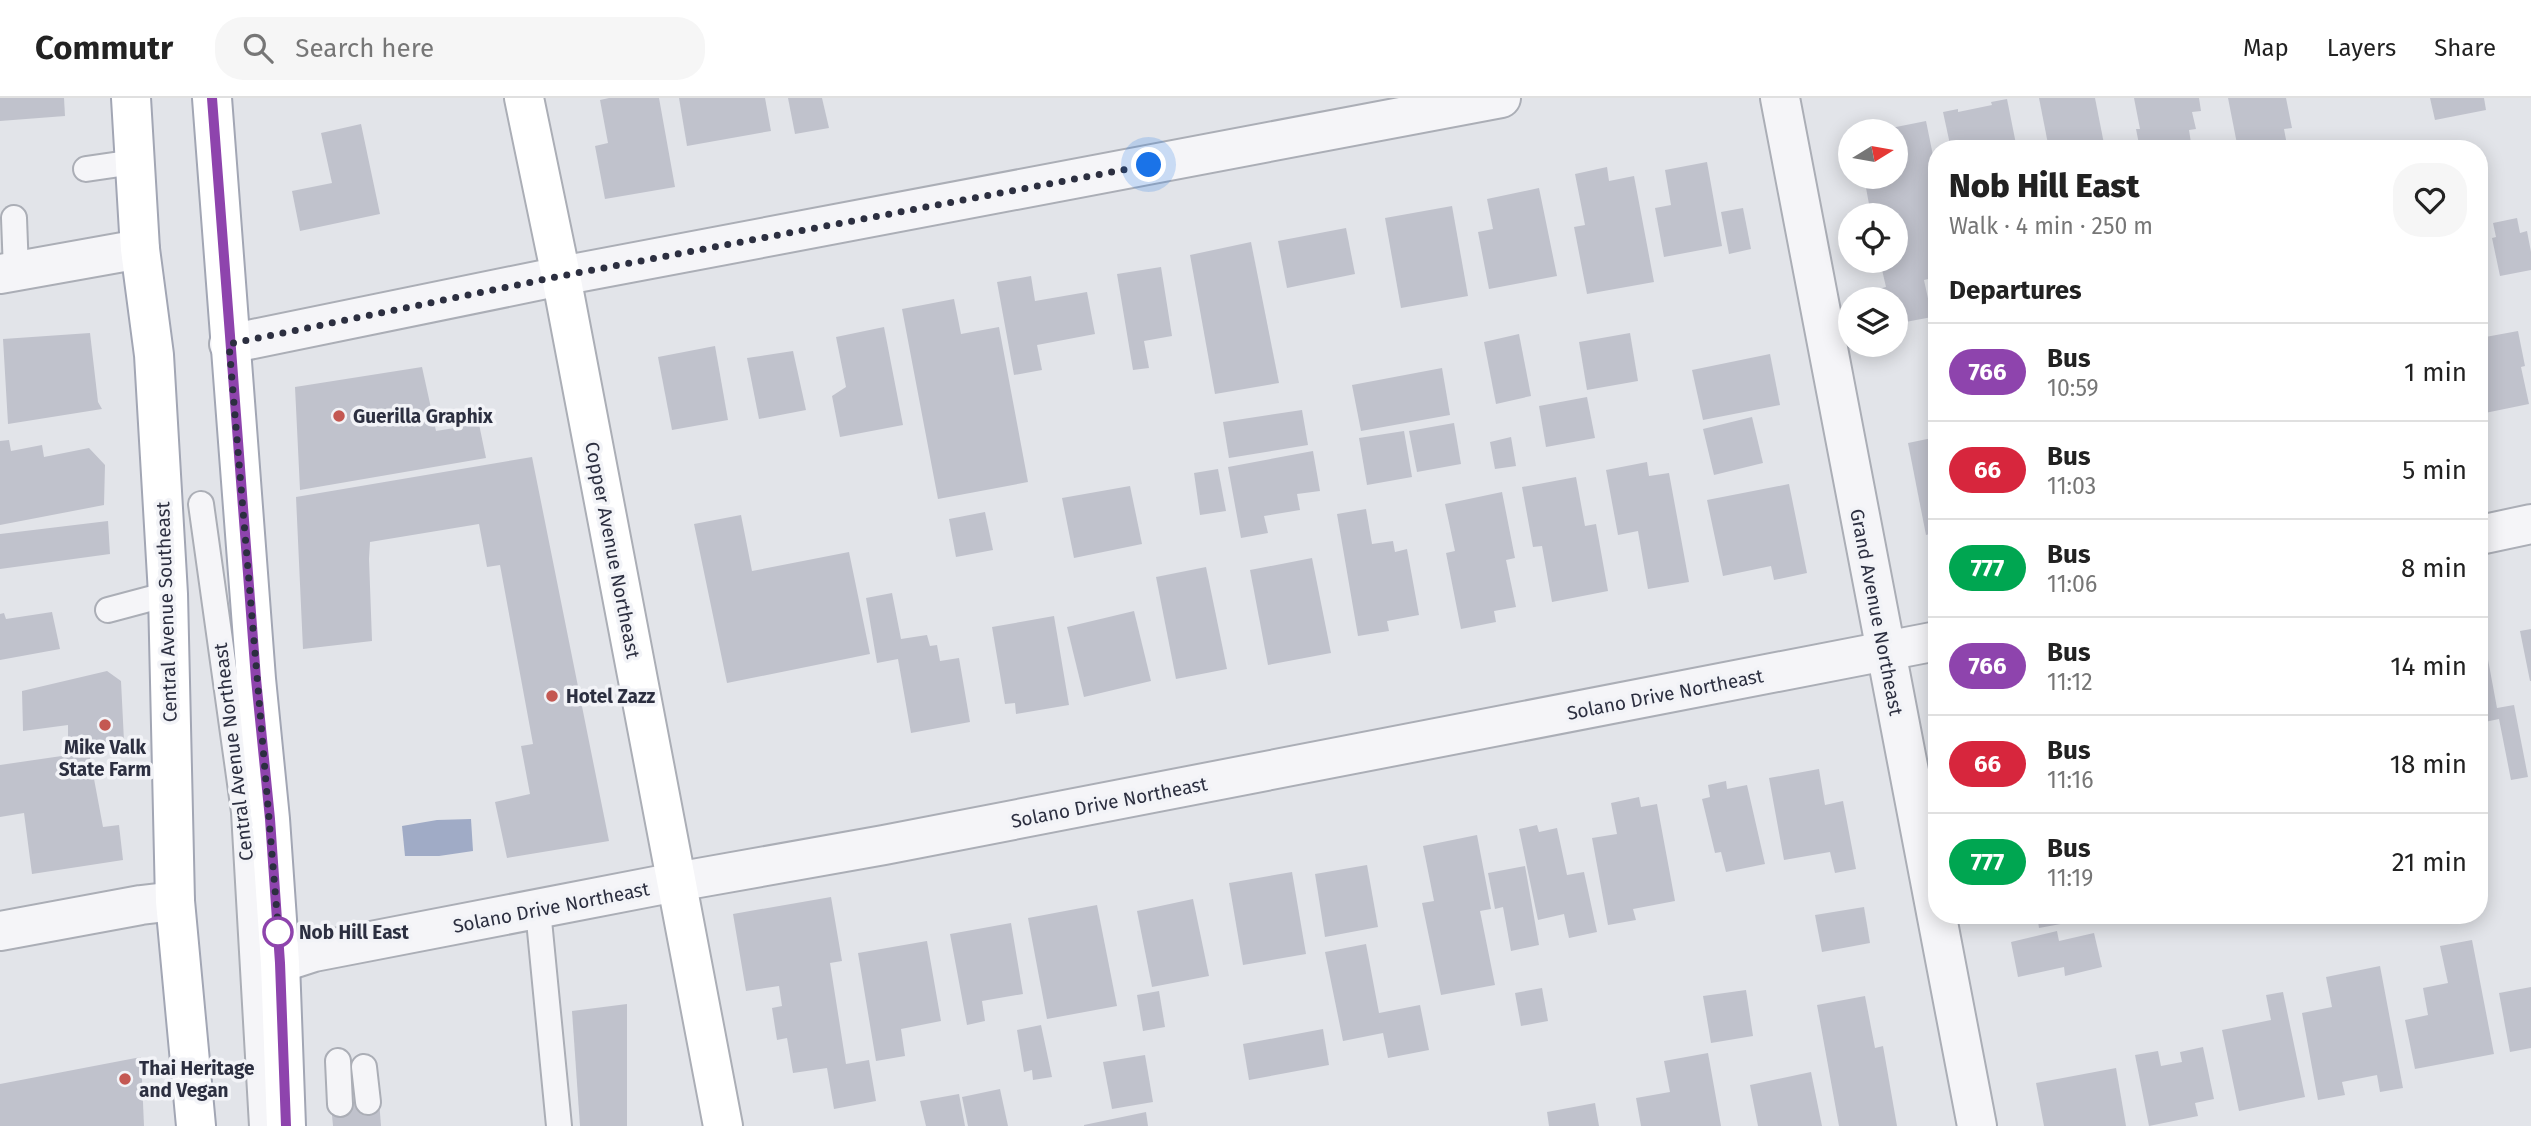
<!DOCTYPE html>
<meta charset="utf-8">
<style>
body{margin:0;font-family:"Fira Sans",sans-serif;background:#f6f6f6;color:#222;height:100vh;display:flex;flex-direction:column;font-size:26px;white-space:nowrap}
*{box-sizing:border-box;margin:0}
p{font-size:23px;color:#767676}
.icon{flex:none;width:38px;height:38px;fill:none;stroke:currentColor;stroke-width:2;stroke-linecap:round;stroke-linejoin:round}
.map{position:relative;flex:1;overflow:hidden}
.side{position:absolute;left:1928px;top:42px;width:560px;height:784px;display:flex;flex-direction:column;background:#fff;border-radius:28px;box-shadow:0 4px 18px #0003}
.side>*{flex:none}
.badge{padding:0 14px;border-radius:23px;font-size:24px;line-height:46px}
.needle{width:46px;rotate:79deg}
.buttons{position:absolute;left:1838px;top:21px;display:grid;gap:14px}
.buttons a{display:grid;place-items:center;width:70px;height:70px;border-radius:50%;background:#fff;box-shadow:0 4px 18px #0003;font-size:35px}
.you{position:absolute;width:35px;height:35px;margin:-18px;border:5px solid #fff;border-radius:50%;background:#1a73e8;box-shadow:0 0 0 10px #1a73e833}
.map>.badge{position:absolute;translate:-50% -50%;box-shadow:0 0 0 4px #fff}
h2{padding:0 21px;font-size:26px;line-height:63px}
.round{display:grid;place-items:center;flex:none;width:74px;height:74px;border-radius:28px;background:#f6f6f6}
.summary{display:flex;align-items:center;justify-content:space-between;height:119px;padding:0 21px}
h1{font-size:33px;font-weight:800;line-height:52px}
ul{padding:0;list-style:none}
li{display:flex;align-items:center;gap:21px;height:98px;padding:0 21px;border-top:2px solid #e0e0e0}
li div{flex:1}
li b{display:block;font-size:26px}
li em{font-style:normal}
li .badge{min-width:77px;font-weight:700;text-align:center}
header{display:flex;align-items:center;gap:42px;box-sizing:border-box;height:98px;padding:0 35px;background:#fff;border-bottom:2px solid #e0e0e0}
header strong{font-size:33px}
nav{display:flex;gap:38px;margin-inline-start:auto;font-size:24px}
.search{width:490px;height:63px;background:#f6f6f6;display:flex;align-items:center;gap:18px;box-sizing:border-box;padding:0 24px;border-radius:28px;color:#767676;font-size:26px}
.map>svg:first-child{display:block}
</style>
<header>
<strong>Commutr</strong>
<div class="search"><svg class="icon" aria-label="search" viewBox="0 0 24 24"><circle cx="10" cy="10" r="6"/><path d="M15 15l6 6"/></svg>Search here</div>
<nav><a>Map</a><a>Layers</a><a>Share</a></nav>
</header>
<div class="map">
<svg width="2531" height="1028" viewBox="0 0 2531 1028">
<rect width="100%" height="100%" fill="#e2e4e9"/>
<!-- water -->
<path fill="#a0abc6" d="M471 721 473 753 439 758H405L402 728 437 722Z"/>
<!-- building -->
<g fill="#c0c2cc">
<path d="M0 0H64L65 18 0 23Z"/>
<path d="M609 0H659L675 89 605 101 595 48 608 45 600 2Z"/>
<path d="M679 0H765L771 33 687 48Z"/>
<path d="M788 0H822L829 30 795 36Z"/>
<path d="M2039 0H2095L2105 51H2049Z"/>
<path d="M2134 0H2199L2201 13 2192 14 2196 31 2189 32 2192 51H2140L2136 31H2140Z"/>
<path d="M2228 0H2286L2292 30 2284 31 2287 47 2269 51H2238Z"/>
<path d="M2430 0H2484L2486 12 2435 22Z"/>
<path d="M2007 1 2017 51H1951L1943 14 1958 11V14L1992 7 1991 4Z"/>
<path d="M1926 23 1937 77V179L1924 182 1932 219 1895 226V201H1877L1875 192 1886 189 1880 163H1895V117H1871L1864 79H1895V33L1881 32Z"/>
<path d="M361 26 380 116 300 133 292 93 332 85 321 35Z"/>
<path d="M1707 64 1722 148 1664 159 1655 110 1671 107 1665 72Z"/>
<path d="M1607 69 1609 83 1634 78 1654 184 1587 196 1574 129 1585 127 1575 76Z"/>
<path d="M1539 90 1557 178 1489 191 1478 134 1493 131 1487 101Z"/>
<path d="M1452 108 1468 198 1401 210 1385 120Z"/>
<path d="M1743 110 1751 151 1729 156 1721 114Z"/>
<path d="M2517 120 2520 135 2527 133 2531 154V172L2500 178 2492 140 2496 139 2493 125Z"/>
<path d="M1346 130 1355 176 1287 190 1278 143Z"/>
<path d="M1251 144 1279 285 1215 296 1190 157Z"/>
<path d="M1161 169 1172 238 1144 243 1149 270 1133 272 1117 176Z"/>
<path d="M1031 178 1035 203 1087 194 1095 236 1037 247 1042 272 1014 277 997 184Z"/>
<path d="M954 201 961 236 999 229 1028 384 938 401 902 211Z"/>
<path d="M884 229 903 327 840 339 832 298 846 289 836 239Z"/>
<path d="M2518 233 2525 268 2521 269 2529 306 2480 316V240Z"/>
<path d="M90 235 98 304 102 311 8 326 3 241Z"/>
<path d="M1630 235 1638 283 1587 292 1579 244Z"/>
<path d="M1519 236 1531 298 1496 306 1484 244Z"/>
<path d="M715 248 728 322 672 332 658 259Z"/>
<path d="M793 253 806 312 759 321 747 260Z"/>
<path d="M1770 256 1780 307 1703 322 1692 272Z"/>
<path d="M422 269 436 333 479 326 486 360 300 392 295 289Z"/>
<path d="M1442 270 1450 317 1361 333 1352 287Z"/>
<path d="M1587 299 1595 340 1546 349 1539 308Z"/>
<path d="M1302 312 1308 347 1229 360 1223 324Z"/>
<path d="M1752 319 1763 365 1714 377 1703 331Z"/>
<path d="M1454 325 1461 366 1417 374 1409 333Z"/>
<path d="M1404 333 1412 379 1367 387 1359 340Z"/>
<path d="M1511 339 1516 368 1495 371 1490 344Z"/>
<path d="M1937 339V434L1926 437 1908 345Z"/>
<path d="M9 342 11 353 42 347 44 359 89 350 105 367 104 407 0 427V343Z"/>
<path d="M1313 353 1320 393 1297 396 1300 412 1264 418 1268 435 1241 440 1228 369Z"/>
<path d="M532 359 609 743 507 760 495 704 530 696 521 648 533 646 500 467 487 469 479 426 370 444 369 461 372 543 303 551 296 399Z"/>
<path d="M1647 364 1649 378 1669 375 1689 484 1648 491 1638 433 1618 437 1606 372Z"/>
<path d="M1218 371 1226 413 1200 417 1194 375Z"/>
<path d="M1576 379 1585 428 1596 426 1608 493 1552 504 1542 448 1533 449 1522 389Z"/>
<path d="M1789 386 1807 475 1774 482 1771 468 1723 478 1707 402Z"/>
<path d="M1130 388 1142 446 1074 460 1062 400Z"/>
<path d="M1502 394 1515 460 1506 462 1516 509 1494 513 1496 524 1461 531 1446 455 1455 453 1445 406Z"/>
<path d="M1366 411 1372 446 1393 443 1395 454 1407 451 1419 517 1387 523 1389 533 1358 538 1337 416Z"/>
<path d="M985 414 993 452 956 459 949 421Z"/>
<path d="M741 417 752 473 849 454 870 556 727 585 694 426Z"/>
<path d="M108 423 110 456 0 471V436Z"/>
<path d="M1312 460 1331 555 1268 567 1250 472Z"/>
<path d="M1206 469 1227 571 1176 581 1156 479Z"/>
<path d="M892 495 901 541 927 537 930 548 937 547 940 563 959 560 970 624 911 635 898 561 877 565 866 500Z"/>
<path d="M1134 513 1151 583 1084 599 1067 529Z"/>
<path d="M52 514 60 551 0 562V516L4 515 6 521Z"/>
<path d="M1054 518 1069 607 1016 616 1015 605 1005 606 992 529Z"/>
<path d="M2531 531V583H2530L2520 533Z"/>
<path d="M2484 540 2497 610 2514 607 2528 679 2511 682 2499 621 2480 625V541Z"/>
<path d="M107 573 121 583 124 643 68 654V627L23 633 22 593Z"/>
<path d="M89 654 103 729 119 727 123 762 32 776 24 715 0 719V667Z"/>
<path d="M1819 671 1825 707 1843 703 1856 771 1835 775 1830 754 1784 762 1769 680Z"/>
<path d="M1726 683 1727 691 1747 687 1765 766 1726 774 1721 754 1715 755 1702 701 1710 699 1708 687Z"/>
<path d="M1639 699 1641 709 1657 706 1675 803 1633 811 1636 822 1608 827 1592 740 1617 736 1611 705Z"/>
<path d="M1537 727 1539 734 1557 730 1567 777 1584 774 1597 834 1569 840 1564 816 1538 822 1519 731Z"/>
<path d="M1477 737 1491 811 1480 813 1495 887 1441 897 1422 805 1434 803 1423 748Z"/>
<path d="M1367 767 1378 829 1325 839 1315 776Z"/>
<path d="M1525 768 1539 847 1511 853 1503 809 1495 811 1488 775Z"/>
<path d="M1292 774 1306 856 1243 867 1229 785Z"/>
<path d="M831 799 842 863 830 865 846 966 869 962 876 1003 834 1011 827 970 793 975 787 940 777 942 772 910 782 908 779 888 746 893 733 816Z"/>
<path d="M1193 801 1209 878 1152 889 1137 813Z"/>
<path d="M1097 807 1117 908 1047 921 1028 820Z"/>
<path d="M1864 809 1870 845 1822 854 1815 817Z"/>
<path d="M2037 817H2087L2088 821 2039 830Z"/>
<path d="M1011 825 1023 896 982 903 985 923 967 927 950 836Z"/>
<path d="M2057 833 2059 843 2094 835 2102 869 2065 878 2064 869 2018 879 2011 844Z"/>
<path d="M2472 842 2494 956 2415 971 2405 922 2428 917 2423 890 2448 885 2440 848Z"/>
<path d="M927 843 941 923 901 931 905 958 876 963 858 855Z"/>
<path d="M1366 846 1379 915 1420 907 1429 952 1388 960 1383 935 1343 943 1325 854Z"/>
<path d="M2380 868 2403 990 2380 994 2377 977 2342 984 2345 997 2318 1002 2302 915 2332 909 2326 879Z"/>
<path d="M2531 889V950L2510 954 2499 895Z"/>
<path d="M1542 890 1548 923 1521 928 1515 895Z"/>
<path d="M1746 892 1753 938 1711 945 1703 898Z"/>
<path d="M1159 893 1165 929 1143 933 1137 897Z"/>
<path d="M2283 894 2305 999 2239 1013 2222 932 2271 922 2266 897Z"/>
<path d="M1865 898 1875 950 1883 948 1897 1028H1839L1817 907Z"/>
<path d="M627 906V1028H580L572 913Z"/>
<path d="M1041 927 1052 979 1033 982 1032 972 1024 974 1017 932Z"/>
<path d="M1323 931 1329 967 1249 982 1243 946Z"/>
<path d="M2203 949 2214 1001 2195 1005 2198 1018 2149 1028 2135 957 2158 953 2161 968 2182 964 2180 954Z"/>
<path d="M1708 955 1721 1028H1641L1636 1000 1670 994 1664 963Z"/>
<path d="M1145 957 1153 1004 1112 1011 1103 964Z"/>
<path d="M141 959 144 1028H0V986Z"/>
<path d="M2116 970 2126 1028H2044L2036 985Z"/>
<path d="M1811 974 1822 1028H1758L1750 987Z"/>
<path d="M1000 991 1008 1028H968L962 999Z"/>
<path d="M959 996 965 1028H926L920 1003Z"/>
<path d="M379 1002 381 1028H333L331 1006Z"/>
<path d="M1595 1005 1599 1028H1549L1547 1014Z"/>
<path d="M1146 1014 1148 1028H1084V1027Z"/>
</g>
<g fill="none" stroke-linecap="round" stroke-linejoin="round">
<defs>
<g id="lane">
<path d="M86 71 134 64"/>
<path d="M14 120 16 173"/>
<path d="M201 406 244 714 262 1028"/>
<path d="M108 512 168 496"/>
<path d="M538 812 559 1028"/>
<path d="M338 963 340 1006"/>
<path d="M364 969 368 1004"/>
</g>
<g id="street">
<path d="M1780 0 1977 1028"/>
<path d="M0 176 140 151"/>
<path d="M229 246 561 178 1501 0"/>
<path d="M2480 437 2531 426"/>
<path d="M0 833 141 807 175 803"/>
<path d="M280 865 314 854 676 784 884 747 1937 543"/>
</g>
<path id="secondary" d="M524 0 561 178 723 1028"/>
<g id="primary">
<path d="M131 0 140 151 154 257 168 496 175 803 196 1028"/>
<path d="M212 0 256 581 270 721 280 865 286 1028"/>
</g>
</defs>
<!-- lane casing -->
<use href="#lane" stroke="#abaeb6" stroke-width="28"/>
<!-- street casing -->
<use href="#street" stroke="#abaeb6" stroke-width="42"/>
<!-- secondary casing -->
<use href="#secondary" stroke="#abaeb6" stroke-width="42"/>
<!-- primary casing -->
<use href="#primary" stroke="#a2a6b4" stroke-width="42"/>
<!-- lane -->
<use href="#lane" stroke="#f5f5f8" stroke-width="24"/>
<!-- street -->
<use href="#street" stroke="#f5f5f8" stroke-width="38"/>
<!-- secondary -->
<use href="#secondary" stroke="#fff" stroke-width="38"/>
<!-- primary -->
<use href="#primary" stroke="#fff" stroke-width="38"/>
</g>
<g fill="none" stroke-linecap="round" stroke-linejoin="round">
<defs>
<path id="line" d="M212 0 256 581 270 721 280 865 286 1028"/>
</defs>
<!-- line casing -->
<use href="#line" stroke="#fff" stroke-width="16"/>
<!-- line -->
<use href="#line" stroke="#8e44ad" stroke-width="10"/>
<!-- walk -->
<path stroke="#2c2f40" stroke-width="7" stroke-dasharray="0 12.6" d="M278 834 279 839 229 246 561 178 1149 67"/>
</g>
<!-- markers -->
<g fill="#c45852" stroke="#f2f3f7" stroke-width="2.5">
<circle cx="339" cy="318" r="7"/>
<circle cx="552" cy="598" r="7"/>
<circle cx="105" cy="627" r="7"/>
<circle cx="125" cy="981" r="7"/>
</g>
<circle fill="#fff" stroke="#8e44ad" stroke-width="3.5" cx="278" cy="834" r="14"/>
<g text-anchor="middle" stroke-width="7" stroke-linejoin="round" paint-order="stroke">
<!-- poi labels -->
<g font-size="19" font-weight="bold" fill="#2c2f40" stroke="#f2f3f7" text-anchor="start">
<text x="353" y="325">Guerilla Graphix</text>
<text x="566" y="605">Hotel Zazz</text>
<text x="105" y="656" text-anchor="middle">Mike Valk<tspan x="105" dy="22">State Farm</tspan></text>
<text x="139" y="977">Thai Heritage<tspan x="139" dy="22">and Vegan</tspan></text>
</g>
<!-- street labels -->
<g font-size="19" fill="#2c2f40" stroke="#f2f3f7">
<text transform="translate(613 452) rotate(79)" y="7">Copper Avenue Northeast</text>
<text transform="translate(166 514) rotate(-92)" y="7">Central Avenue Southeast</text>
<text transform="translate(1877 514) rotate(79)" y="7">Grand Avenue Northeast</text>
<text transform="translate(1665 596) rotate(-11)" y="7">Solano Drive Northeast</text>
<text transform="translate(233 654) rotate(-97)" y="7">Central Avenue Northeast</text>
<text transform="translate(1109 704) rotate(-11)" y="7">Solano Drive Northeast</text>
<text transform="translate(551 809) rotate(-11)" y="7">Solano Drive Northeast</text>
</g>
<!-- stop labels -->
<g font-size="19" font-weight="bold" fill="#2c2f40" stroke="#f2f3f7" text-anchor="start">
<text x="299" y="841">Nob Hill East</text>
</g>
</g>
</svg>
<div class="buttons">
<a><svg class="needle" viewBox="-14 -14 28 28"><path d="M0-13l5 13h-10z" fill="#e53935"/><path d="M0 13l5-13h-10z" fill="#767676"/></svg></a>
<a><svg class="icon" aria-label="locate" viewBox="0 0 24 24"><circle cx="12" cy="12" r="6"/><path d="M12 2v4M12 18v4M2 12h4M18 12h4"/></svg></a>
<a><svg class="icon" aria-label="layers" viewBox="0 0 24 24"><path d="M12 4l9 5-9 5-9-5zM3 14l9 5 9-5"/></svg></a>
</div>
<div class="you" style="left:1149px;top:67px"></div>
<section class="side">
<div class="summary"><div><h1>Nob Hill East</h1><p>Walk · 4 min · 250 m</p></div><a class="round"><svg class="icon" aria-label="heart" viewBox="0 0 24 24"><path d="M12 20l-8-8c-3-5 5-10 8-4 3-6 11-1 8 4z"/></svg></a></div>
<h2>Departures</h2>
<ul>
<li><span class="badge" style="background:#8e44ad;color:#fff">766</span><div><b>Bus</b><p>10:59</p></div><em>1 min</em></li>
<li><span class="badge" style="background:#d7263d;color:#fff">66</span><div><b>Bus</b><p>11:03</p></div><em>5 min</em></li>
<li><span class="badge" style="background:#00a651;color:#fff">777</span><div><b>Bus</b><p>11:06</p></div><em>8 min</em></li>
<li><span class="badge" style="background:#8e44ad;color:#fff">766</span><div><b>Bus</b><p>11:12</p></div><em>14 min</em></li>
<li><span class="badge" style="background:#d7263d;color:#fff">66</span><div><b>Bus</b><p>11:16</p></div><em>18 min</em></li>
<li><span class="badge" style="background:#00a651;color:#fff">777</span><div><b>Bus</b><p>11:19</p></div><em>21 min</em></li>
</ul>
</section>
</div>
